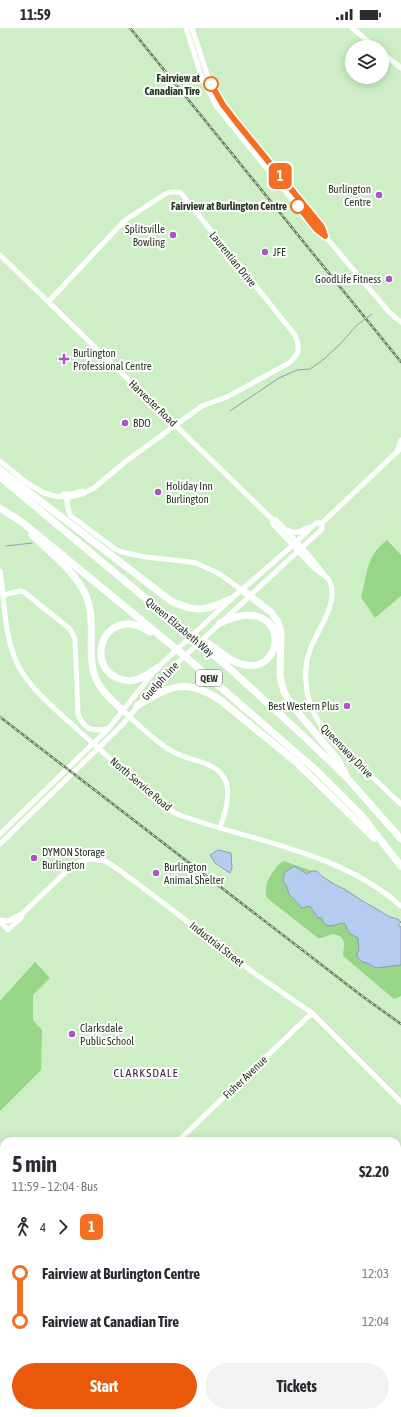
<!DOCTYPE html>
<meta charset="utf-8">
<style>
body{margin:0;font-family:"Asap Condensed",sans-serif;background:#f2f2f3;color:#2b2b33;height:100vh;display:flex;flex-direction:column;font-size:15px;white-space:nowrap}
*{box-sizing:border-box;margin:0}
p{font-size:13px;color:#7c7c81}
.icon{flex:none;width:22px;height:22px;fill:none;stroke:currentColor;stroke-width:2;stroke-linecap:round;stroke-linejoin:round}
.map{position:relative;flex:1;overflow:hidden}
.side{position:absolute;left:0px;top:1109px;width:401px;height:280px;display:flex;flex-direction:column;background:#fff;border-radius:12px 12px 0 0;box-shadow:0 2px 10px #0003}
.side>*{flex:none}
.badge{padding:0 8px;border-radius:6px;font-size:14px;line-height:26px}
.tools{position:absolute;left:345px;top:12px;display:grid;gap:8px}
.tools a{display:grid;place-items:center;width:44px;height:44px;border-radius:50%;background:#fff;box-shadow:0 2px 10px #0003;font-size:20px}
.map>.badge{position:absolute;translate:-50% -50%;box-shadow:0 0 0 2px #fff}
.legs{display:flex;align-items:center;gap:6px;height:44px;padding:0 12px;font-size:13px}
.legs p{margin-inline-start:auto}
.head{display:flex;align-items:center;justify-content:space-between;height:68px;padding:0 12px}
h1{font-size:22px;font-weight:700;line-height:30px}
.button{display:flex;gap:8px;margin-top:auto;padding:8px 12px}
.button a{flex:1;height:46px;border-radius:24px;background:#ea580c;color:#fff;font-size:16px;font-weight:700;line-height:46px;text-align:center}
.button a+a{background:#f2f2f3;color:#2b2b33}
ul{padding:0 12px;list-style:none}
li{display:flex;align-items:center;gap:14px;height:48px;font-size:15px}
li i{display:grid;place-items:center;width:6px;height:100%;margin:0 5px;background:currentColor}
li i::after{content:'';width:10px;height:10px;margin:-5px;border:3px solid;border-radius:50%;background:#fff}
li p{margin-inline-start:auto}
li:first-child i{background:linear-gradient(#0000 50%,currentColor 0)}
li:last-child i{background:linear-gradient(currentColor 50%,#0000 0)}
.status{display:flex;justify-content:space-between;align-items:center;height:28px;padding:0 20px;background:#fff;direction:ltr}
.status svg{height:11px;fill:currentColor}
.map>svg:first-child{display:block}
</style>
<div class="status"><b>11:59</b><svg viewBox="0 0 49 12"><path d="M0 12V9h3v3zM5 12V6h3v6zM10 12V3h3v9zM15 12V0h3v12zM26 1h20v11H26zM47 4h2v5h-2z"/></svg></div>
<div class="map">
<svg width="401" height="1389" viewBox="0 0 401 1389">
<rect width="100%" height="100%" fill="#ceefc6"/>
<!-- green -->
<g fill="#96d686">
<path d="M387 512 401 527V568L375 590 361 569C368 546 365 529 387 512Z"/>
<path d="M284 833 312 843 307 846 296 839 283 847V854C287 858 287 861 289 865 293 875 301 876 310 878L318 890H322L345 896 349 905 356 908 358 910 367 935 373 939 401 937V968L394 971 343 928C344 917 348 908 332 906L322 910H318L267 870C266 867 266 863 266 860 267 852 276 836 284 833Z"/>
<path d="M35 934 50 950 33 967V992L42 1002 41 1042 0 1083V973Z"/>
<path d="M401 1196V1247L397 1244V1199Z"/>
<rect x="0" y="1211" width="4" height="43"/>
<path d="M41 1385H157L163 1389H37Z"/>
</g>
<!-- water -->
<g fill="#b5cbef" stroke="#8b9eb2">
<path d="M218 822 231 825 232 840 230 845 215 835 210 827Z"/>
<path d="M294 838 307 846 312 843H317C319 848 340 860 345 861L346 863H348L356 869 390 889 398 891 401 894 398 897 401 899V937L376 940 367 935 362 934 357 929V924L359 923 358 910 349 905 345 896 341 895C333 898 324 901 322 890H318L310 878 302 880 289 866 286 857 283 854 284 845Z"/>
</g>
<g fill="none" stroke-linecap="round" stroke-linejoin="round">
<!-- stream -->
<g stroke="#8b9eb2" stroke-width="1">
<path d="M230 383 279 350 297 342 310 341 323 332 341 315 357 297 372 286"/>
<path d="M6 518 32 515"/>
<path d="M120 1389 121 1385"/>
</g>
<!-- secondary -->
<g stroke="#fff" stroke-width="5">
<path d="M186 0 200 44 216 78 316 201 325 208 389 284 401 294"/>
<path d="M192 0 208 49 214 63 237 95 322 199 325 207"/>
<path d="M352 0 375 19"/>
<path d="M382 25 401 40"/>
<path d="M0 227 272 491 276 492C293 510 311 527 324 547 326 549 329 551 330 554 339 576 317 602 310 622 303 641 305 663 312 681 321 703 340 719 357 734 372 748 386 763 401 776"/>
<path d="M397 423 401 412"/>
<path d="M0 433 27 455 44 465 55 468 69 469 82 466 94 460 125 434 202 378 227 369 289 335 294 330 298 324V316L295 307 180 164H171L165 166 124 193 49 273"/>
<path d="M63 466H72L82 463"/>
<path d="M65 467C69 474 66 481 71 488L115 521 122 524 146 529 183 533 196 535 218 545 242 562"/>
<path d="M272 491 273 496 314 540 322 546"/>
<path d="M287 502C296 507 301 503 309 499"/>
<path d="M0 543C5 575 4 613 20 641 34 665 59 684 79 703 105 726 130 749 157 771L173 784 182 788C256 814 340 824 401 878"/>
<path d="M3 567 20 563 24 564 70 601 75 611 78 686C84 701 91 704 107 701"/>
<path d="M122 682C138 696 152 711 170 722 180 729 193 731 204 735 238 747 228 775 220 800"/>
<path d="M0 806 108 701 157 640 231 571 293 517 316 495H322L401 420"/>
<path d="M0 816 122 697 157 655 174 638 322 501V495"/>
<path d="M0 892C15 895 11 889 22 886L72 838 81 833 92 831 105 833 115 839 166 877 254 945 312 985 401 1074"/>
<path d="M0 893 8 902 21 890 22 886"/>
<path d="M178 1113 312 985"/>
<path d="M0 1282 4 1279"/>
</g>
<!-- highway -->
<g stroke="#fff" stroke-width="7">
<path d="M0 442 171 573C197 585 205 583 231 571"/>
<path d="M0 449 228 639 296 701 334 737 349 752 401 811"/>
<path d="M0 480 22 494 180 624 316 742 361 787 401 838"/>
<path d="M32 507C51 525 76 544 86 568 98 596 84 631 98 655 104 666 114 674 122 682"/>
<path d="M242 562 271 584 278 594 281 604 280 648 284 664 294 680 338 732 346 747"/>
<path d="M150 604C144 600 137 597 130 596 98 594 89 641 120 651 126 653 133 653 138 651 145 649 151 644 157 640"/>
<path d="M203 613C218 619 229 635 245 637 288 645 289 562 220 595"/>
<path d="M137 678C169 658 186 649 220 672L296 734 374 810"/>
</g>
<defs>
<g id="rail">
<path d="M130 0 401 334"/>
<path d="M0 689 362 968 401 996"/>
</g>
</defs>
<!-- rail casing -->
<use href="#rail" stroke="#6a7f65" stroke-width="2.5"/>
<!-- rail -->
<use href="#rail" stroke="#fff" stroke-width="1" stroke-dasharray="3" stroke-linecap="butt"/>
</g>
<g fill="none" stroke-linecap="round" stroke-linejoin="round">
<defs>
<path id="line-1" d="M211 56 223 77 237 95 322 199 325 208 316 201 298 178"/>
</defs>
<!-- line-1 casing -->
<use href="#line-1" stroke="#fff" stroke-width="9"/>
<!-- line-1 -->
<use href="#line-1" stroke="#f26f23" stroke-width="6"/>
</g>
<!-- markers -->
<g fill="#fff" stroke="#f26f23" stroke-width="2">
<circle cx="211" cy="56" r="7"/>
<circle cx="298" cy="178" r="7"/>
</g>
<g fill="#ac54c2" stroke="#fff" stroke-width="1.5">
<circle cx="379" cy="167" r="4"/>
<circle cx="173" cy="207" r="4"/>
<circle cx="265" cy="224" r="4"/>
<circle cx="389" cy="251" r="4"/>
<path d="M62 325h4v4h4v4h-4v4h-4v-4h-4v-4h4z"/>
<circle cx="125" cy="395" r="4"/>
<circle cx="158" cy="464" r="4"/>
<circle cx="347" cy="678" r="4"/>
<circle cx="34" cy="830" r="4"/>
<circle cx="156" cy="845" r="4"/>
<circle cx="72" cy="1006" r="4"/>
</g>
<g text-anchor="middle" stroke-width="4" stroke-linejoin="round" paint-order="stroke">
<!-- shield labels -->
<rect fill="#fff" stroke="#687166" stroke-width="1" x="196" y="642" width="26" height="16" rx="3"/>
<g font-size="10" font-weight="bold" fill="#283424">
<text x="209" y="654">QEW</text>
</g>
<!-- stop labels -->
<g font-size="11" font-weight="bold" fill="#283424" stroke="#fff" text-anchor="end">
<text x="200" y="54">Fairview at<tspan x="200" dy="13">Canadian Tire</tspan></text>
<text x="287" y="182">Fairview at Burlington Centre</text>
</g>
<!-- poi labels -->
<g font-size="11" fill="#283424" stroke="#fff" text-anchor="start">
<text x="371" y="165" text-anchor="end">Burlington<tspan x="371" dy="13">Centre</tspan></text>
<text x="165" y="205" text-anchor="end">Splitsville<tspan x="165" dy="13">Bowling</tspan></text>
<text x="273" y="228">JFE</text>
<text x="381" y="255" text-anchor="end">GoodLife Fitness</text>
<text x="73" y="329">Burlington<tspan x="73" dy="13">Professional Centre</tspan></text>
<text x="133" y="399">BDO</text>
<text x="166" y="462">Holiday Inn<tspan x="166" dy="13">Burlington</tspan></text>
<text x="339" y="682" text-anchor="end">Best Western Plus</text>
<text x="42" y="828">DYMON Storage<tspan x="42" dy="13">Burlington</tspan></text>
<text x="164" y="843">Burlington<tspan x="164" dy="13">Animal Shelter</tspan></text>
<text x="80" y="1004">Clarksdale<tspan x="80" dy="13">Public School</tspan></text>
</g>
<!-- street labels -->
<g font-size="11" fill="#283424" stroke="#fff">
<text transform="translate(233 231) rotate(51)" y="4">Laurentian Drive</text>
<text transform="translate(153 375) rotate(44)" y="4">Harvester Road</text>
<text transform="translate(180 599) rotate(40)" y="4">Queen Elizabeth Way</text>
<text transform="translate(160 653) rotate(-47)" y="4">Guelph Line</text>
<text transform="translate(347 723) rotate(46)" y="4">Queensway Drive</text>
<text transform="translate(141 756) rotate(40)" y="4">North Service Road</text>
<text transform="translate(217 916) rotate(38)" y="4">Industrial Street</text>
<text transform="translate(245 1049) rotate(-44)" y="4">Fisher Avenue</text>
</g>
<!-- neighbourhood labels -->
<g font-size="12" letter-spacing="1" fill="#42184c" stroke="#fff">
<text x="146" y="1049">CLARKSDALE</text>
</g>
</g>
</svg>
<div class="tools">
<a><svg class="icon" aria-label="layers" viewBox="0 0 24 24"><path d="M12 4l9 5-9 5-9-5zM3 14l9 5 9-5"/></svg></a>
</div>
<b class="badge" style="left:280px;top:148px;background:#f26f23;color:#fff">1</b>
<section class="side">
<div class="head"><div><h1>5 min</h1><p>11:59 – 12:04 · Bus</p></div><b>$2.20</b></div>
<div class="legs"><svg class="icon" aria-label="walk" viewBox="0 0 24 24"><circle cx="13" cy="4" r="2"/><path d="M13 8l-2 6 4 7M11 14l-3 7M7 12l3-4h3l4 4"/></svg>4<svg class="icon" aria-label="forward" viewBox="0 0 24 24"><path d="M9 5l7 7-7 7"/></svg><b class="badge" style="background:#f26f23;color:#fff">1</b></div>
<ul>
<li><i style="color:#f26f23"></i><b>Fairview at Burlington Centre</b><p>12:03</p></li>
<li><i style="color:#f26f23"></i><b>Fairview at Canadian Tire</b><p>12:04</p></li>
</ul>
<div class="button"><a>Start</a><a>Tickets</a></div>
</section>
</div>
